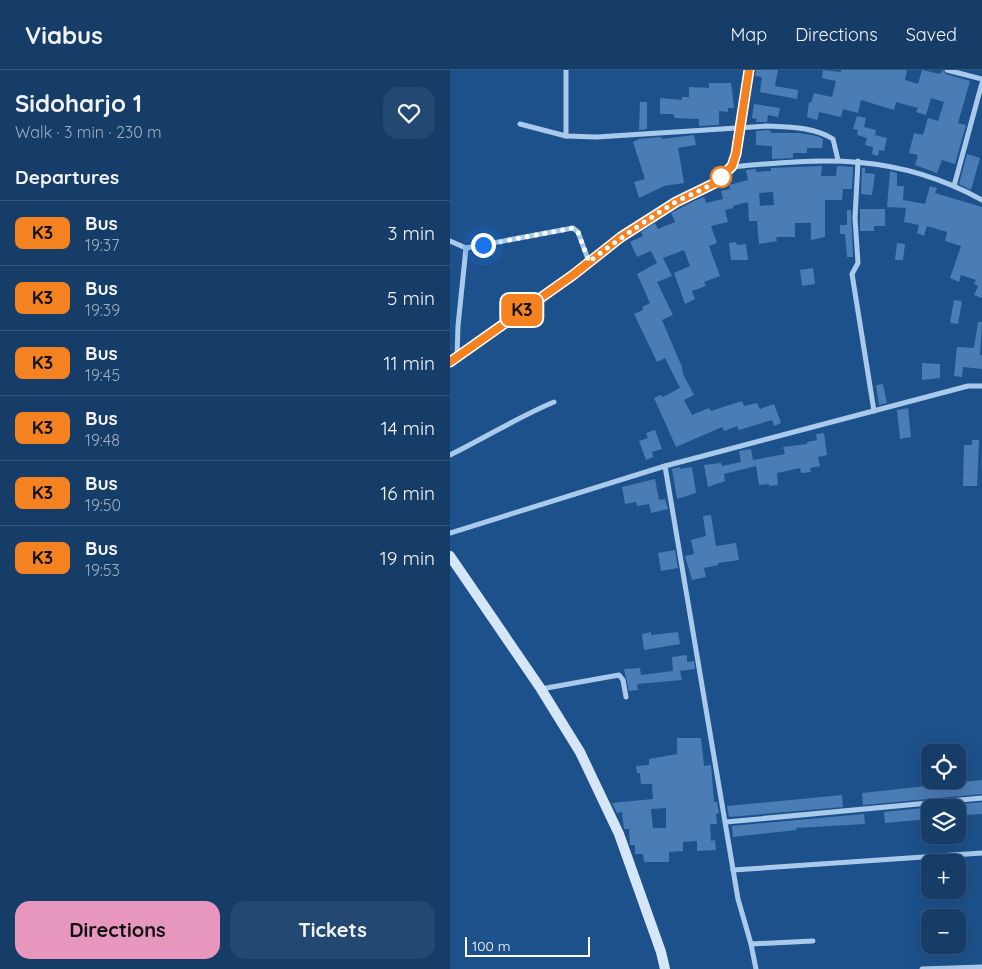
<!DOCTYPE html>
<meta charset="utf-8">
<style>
body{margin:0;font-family:Quicksand,sans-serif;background:#234871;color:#f1f3f6;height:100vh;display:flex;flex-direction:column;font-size:19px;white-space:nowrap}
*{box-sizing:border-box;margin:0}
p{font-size:16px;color:#9eaec0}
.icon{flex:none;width:28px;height:28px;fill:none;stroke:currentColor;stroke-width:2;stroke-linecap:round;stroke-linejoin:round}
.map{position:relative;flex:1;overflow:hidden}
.drawer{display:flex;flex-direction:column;background:#163d68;width:450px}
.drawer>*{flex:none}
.badge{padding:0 10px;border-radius:8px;font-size:18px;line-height:32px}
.controls{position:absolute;left:471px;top:674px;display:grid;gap:10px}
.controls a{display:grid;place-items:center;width:45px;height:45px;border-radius:10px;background:#163d68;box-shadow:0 5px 20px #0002,0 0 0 1px #35567c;font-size:25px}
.scale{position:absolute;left:15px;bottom:12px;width:125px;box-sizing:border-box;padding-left:5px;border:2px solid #fff;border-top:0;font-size:14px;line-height:18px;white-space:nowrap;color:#fff;-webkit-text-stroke:4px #1d518b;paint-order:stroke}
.you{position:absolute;width:25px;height:25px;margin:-12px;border:4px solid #fff;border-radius:50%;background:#1a73e8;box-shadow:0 0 0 8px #1a73e833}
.map>.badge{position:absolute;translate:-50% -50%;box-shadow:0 0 0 2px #fff}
h2{padding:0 15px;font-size:19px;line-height:45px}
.round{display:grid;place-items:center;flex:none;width:52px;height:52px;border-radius:15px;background:#234871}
.head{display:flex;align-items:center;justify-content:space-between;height:85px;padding:0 15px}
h1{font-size:24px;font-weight:700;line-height:38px}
.action{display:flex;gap:10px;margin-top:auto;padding:10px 15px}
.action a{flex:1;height:58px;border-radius:15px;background:#e797bd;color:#111;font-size:20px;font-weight:700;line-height:58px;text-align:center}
.action a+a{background:#234871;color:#f1f3f6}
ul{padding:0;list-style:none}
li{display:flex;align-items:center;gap:15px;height:65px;padding:0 15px;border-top:1px solid #35567c}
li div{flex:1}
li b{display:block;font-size:19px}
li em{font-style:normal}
li .badge{min-width:55px;font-weight:700;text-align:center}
header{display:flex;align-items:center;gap:30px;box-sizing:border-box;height:70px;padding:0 25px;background:#163d68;border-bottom:1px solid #35567c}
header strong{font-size:24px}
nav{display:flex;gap:28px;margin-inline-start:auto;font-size:18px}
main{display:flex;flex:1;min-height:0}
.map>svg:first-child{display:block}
</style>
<header>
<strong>Viabus</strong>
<nav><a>Map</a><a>Directions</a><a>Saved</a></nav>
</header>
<main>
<section class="drawer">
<div class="head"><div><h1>Sidoharjo 1</h1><p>Walk · 3 min · 230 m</p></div><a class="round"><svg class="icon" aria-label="heart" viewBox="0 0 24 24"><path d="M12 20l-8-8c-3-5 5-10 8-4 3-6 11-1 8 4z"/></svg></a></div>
<h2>Departures</h2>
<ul>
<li><span class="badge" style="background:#f58220;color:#111">K3</span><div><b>Bus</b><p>19:37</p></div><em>3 min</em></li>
<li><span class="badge" style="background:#f58220;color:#111">K3</span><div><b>Bus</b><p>19:39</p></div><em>5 min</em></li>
<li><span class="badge" style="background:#f58220;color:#111">K3</span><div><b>Bus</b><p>19:45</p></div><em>11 min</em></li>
<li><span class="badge" style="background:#f58220;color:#111">K3</span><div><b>Bus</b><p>19:48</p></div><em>14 min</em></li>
<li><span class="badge" style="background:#f58220;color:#111">K3</span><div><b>Bus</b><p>19:50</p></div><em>16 min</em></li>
<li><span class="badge" style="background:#f58220;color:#111">K3</span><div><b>Bus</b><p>19:53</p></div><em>19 min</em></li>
</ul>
<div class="action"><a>Directions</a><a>Tickets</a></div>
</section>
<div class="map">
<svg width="532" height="899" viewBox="0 0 532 899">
<rect width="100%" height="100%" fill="#1d518b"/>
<!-- building -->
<g fill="#4a7db5" fill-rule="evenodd">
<path d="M306 0H328L325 16 348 20 347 29 310 22 312 7 305 6Z"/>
<path d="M373 0 391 2V0H457L455 10 468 14 472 0 490 4 493 0 496 4 520 11 508 53 516 55 505 94 492 90 487 103 465 95 468 85 459 83 464 63 473 65 478 48 488 51 494 32 481 28 476 45 466 42 468 38 446 32 444 40 411 30 408 43 393 39 391 47 369 42 367 50 357 47 359 32 361 33 364 23 382 27 386 11 372 8Z"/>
<path d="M259 13H281L282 19 284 38H278V42L269 41V55L249 56V49L225 48 223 44H210V28L232 30V27H239V17L259 18Z"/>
<path d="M190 32H197V59L189 60Z"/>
<path d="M304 34 330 38 328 47 318 45 317 52H306L307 49 302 48Z"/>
<path d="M407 46 416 48 414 57 426 60 425 65 437 68 434 81 429 80 428 86 422 84 423 77 415 75 417 68 407 65 408 60 403 59Z"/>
<path d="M317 60 321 61V63H349L367 66 373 69 372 78H357V83H343V88L322 89V76L306 75V61Z"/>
<path d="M244 65 246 75 228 78 234 113 214 116 189 128 184 112 195 109 183 72 189 69 211 67 212 69Z"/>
<path d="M517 84 530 88 521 120 509 114Z"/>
<path d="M372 96 371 106H386L387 96 403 97 402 119H393L392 130H375V167L361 170V153H345V167H326L327 171 309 174 307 151H299L298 132 283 136V138L275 140 278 152 261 156 267 173 259 176 270 206 254 212 256 216 242 221 245 229 235 234 224 203 240 196 234 180 213 188 222 206 207 212 223 245 212 250 232 297 233 304 244 325 234 330 242 345 259 338 261 341 292 331 294 336 307 333 310 339 324 334 331 353 324 356 322 350 289 360 287 356 274 361 272 357 226 377 204 328 211 325 213 327 230 318 215 288 207 292 184 244 193 240 192 237 200 233 187 204 207 193 201 181 187 187 180 172 193 166 191 162 205 153 208 159 225 152 221 143 246 130 254 127 256 133 273 129 271 121 280 119 279 115 298 110 296 100 306 99V102L321 101V98ZM323 122 324 135 310 136 309 123Z"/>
<path d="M412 98H415V103L425 104 422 125 411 124Z"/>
<path d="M440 101 447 103V116H454L453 130 475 134 480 116 487 118 485 123 532 137V228L524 225 528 216 524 214 526 210 511 205 509 212 500 208 511 176 495 171 497 162 477 156 474 166 467 163 469 155 454 152 456 138 437 137Z"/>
<path d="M410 139H435V156H424V161H410Z"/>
<path d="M397 140H401L403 187H397L395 164H390V155H397Z"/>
<path d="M286 172 287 175 296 174 298 190H281L279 173Z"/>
<path d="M447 173 455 174 453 190H445Z"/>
<path d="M363 198 365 214 352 216 350 200Z"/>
<path d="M504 230 512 231 508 254 500 253Z"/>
<path d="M528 252H532L530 285H532V299L513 297 512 307 504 306 507 277 524 278Z"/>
<path d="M472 293 490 294V308L472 310Z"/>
<path d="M433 314 437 333 429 335 426 315Z"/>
<path d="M458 338 461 367 450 369 447 340Z"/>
<path d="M205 360 212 379 202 382 203 387 196 390 189 371 198 368 196 363Z"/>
<path d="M374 363 377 385 368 387 370 396 360 398 361 402 351 403 350 398 327 403 328 415 319 416V414L309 415 306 396 274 404 275 411 258 417 254 395 271 393 272 396 291 392 289 381 301 379 303 390 335 384 333 377 357 374V372L367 370 366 364Z"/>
<path d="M522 370H529L527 416H513L514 375H522Z"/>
<path d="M230 397V399L242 397 246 423 227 429 222 399Z"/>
<path d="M205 409 209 430 215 429 218 439 201 443 199 434 187 436 186 432 175 434 172 417Z"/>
<path d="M261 445 266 476 286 473 289 490 268 493V495L254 498 256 507 242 510 235 486 244 484 241 470 256 466 253 446Z"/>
<path d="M225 480 228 498 211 501 208 483Z"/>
<path d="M201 562V565L228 562 230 574 194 580 192 564Z"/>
<path d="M237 585V592L244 591 245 599 230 601 232 610 187 614 188 620 179 621 174 599 190 598 191 605 223 601 222 587Z"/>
<path d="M227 668H251L254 696 261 695 264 732H267L269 743 266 744 267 754H260L261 771 265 770 266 780 247 781V771L233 772V781L219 782V792H194L193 784H185V775H180L179 759H174L172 742 167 743 162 733 203 729 202 714H191L190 703H187L186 696 199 695V689L227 684ZM216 738V758H203L201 739Z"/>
<path d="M532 710V724L413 735 412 723Z"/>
<path d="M392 725 393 737 279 747 277 736Z"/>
<path d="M532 732V744L514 745 513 738H480V749L435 753 434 742Z"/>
<path d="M414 744 415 754 346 758 347 760 283 767 282 756Z"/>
</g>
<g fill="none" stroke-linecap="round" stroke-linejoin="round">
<!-- street -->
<g stroke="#aacaec" stroke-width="5">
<path d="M497 0 532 9"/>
<path d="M70 54 116 66 147 67 317 56C340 57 364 57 383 69L388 90"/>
<path d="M116 66V0"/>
<path d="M408 91 405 148 408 193 402 204 424 341"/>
<path d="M282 97C375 88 447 83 532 130"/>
<path d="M504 116 532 13"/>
<path d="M0 171 16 178 123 158 128 162 139 192"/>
<path d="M7 287 8 256 16 178"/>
<path d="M0 385C35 368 68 347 104 332"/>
<path d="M215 396 288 829 301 874 306 899"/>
<path d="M0 463 215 396 518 316H532"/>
<path d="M91 619 169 605 173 610 176 627"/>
<path d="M276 752 532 728"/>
<path d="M283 800 532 783"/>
<path d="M301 874 363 871"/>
<path d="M472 899 532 897"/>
</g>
<!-- secondary -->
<g stroke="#d6e6f9" stroke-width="10">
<path d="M0 292 123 205 171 167 226 132 265 113 282 97 286 84 299 0"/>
<path d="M0 486 91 619 130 682 169 764 211 882 215 899"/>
</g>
</g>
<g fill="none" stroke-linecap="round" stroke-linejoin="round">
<defs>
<path id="line" d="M0 292 123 205 171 167 226 132 265 113 282 96 286 84 299 0"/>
</defs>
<!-- line casing -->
<use href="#line" stroke="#fff" stroke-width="11"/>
<!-- line -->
<use href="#line" stroke="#f58220" stroke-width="8"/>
<!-- walk -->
<path stroke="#fff" stroke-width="5" stroke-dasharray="0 9" d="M33 175 123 158 128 162 139 192C167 170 196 150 226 132 243 123 260 118 273 105L271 107"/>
</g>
<!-- markers -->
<circle fill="#fff" stroke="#f58220" stroke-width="2.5" cx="271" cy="107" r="10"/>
</svg>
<div class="controls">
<a><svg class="icon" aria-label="locate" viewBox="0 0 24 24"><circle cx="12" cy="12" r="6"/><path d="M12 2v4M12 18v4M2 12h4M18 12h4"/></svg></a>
<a><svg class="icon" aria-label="layers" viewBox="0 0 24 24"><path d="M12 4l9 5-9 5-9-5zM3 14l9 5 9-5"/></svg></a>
<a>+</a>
<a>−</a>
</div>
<div class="scale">100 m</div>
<div class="you" style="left:33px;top:175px"></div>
<b class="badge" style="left:72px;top:240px;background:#f58220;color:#111">K3</b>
</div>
</main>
